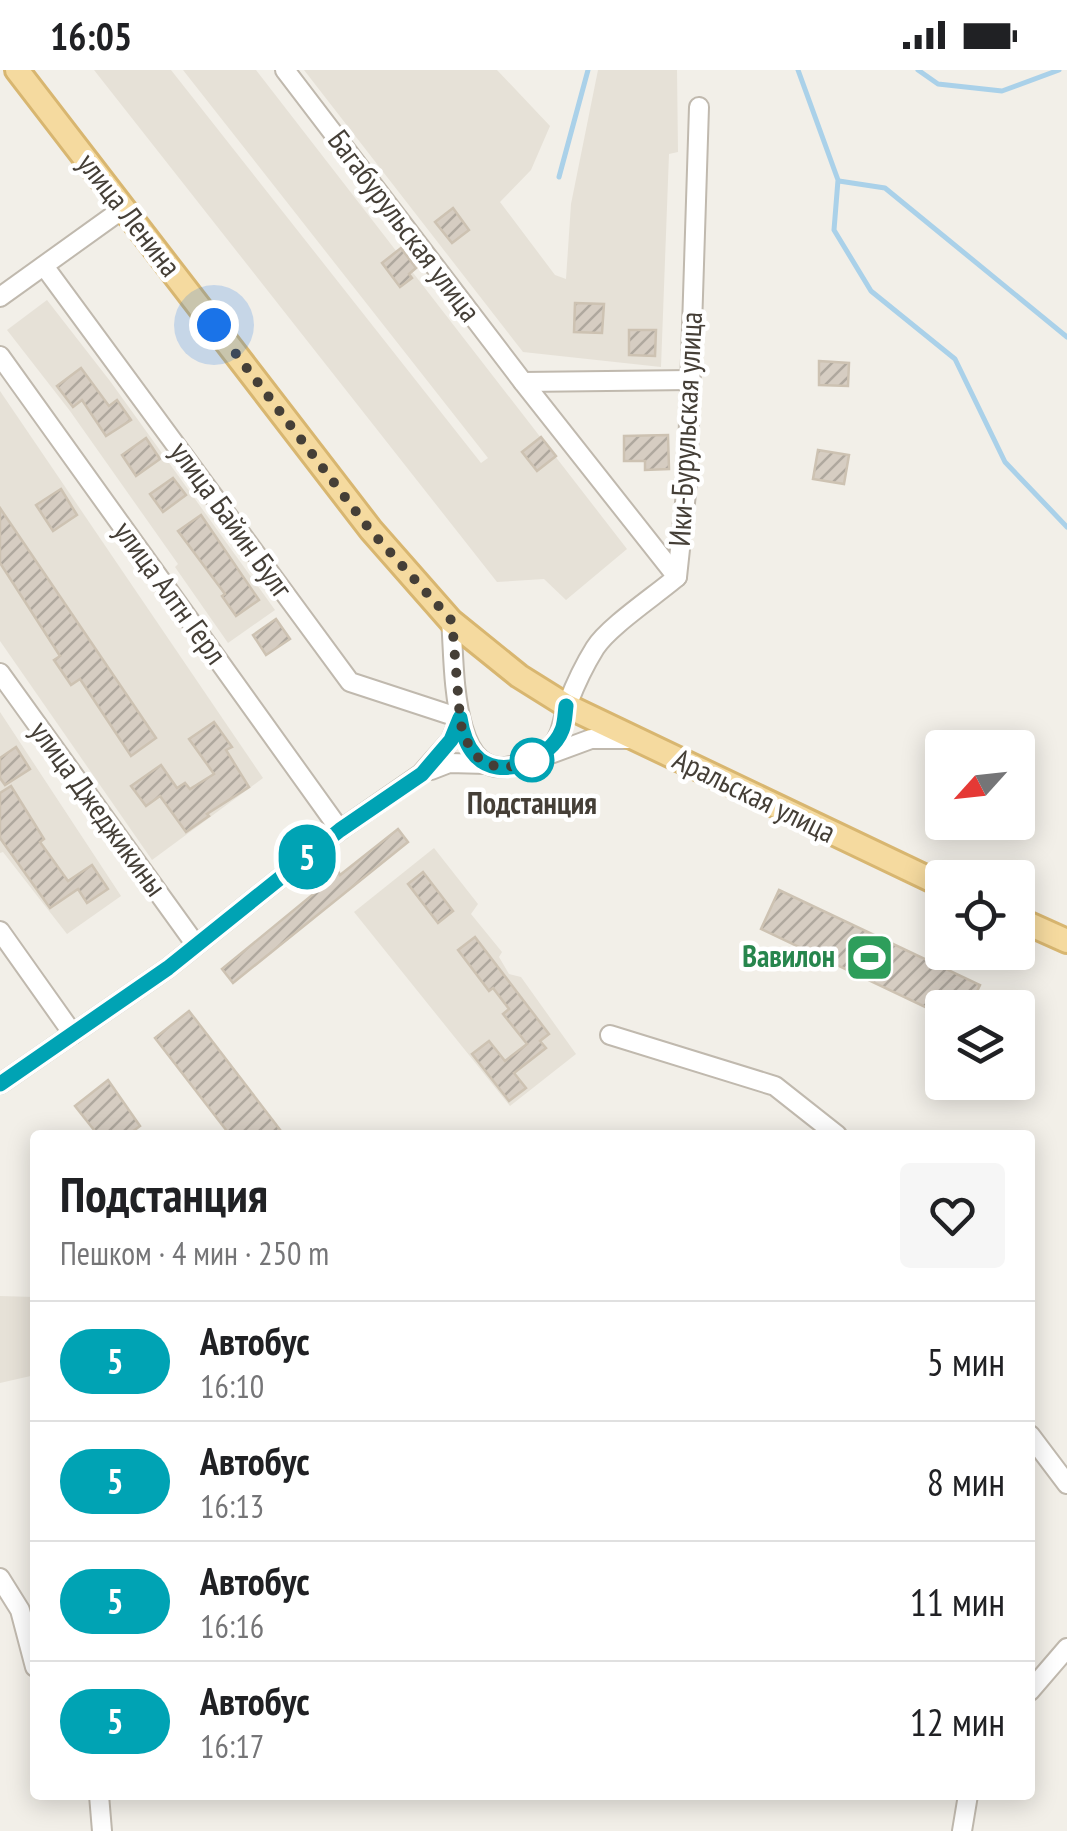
<!DOCTYPE html>
<html lang="ru">
<meta charset="utf-8">
<style>
body{margin:0;font-family:"PT Sans Narrow",sans-serif;background:#f6f6f6;color:#202124;height:100vh;display:flex;flex-direction:column;font-size:38px;white-space:nowrap}
*{box-sizing:border-box;margin:0}
p{font-size:32px;color:#757577}
.icon{flex:none;width:55px;height:55px;fill:none;stroke:currentColor;stroke-width:2;stroke-linecap:round;stroke-linejoin:round}
.map{position:relative;flex:1;overflow:hidden}
.side{position:absolute;left:30px;top:1060px;width:1005px;height:670px;display:flex;flex-direction:column;background:#fff;border-radius:10px;box-shadow:0 5px 25px #0003}
.side>*{flex:none}
.badge{padding:0 20px;border-radius:32px;font-size:35px;line-height:65px}
.needle{width:65px;rotate:243deg}
.tools{position:absolute;left:925px;top:660px;display:grid;gap:20px}
.tools a{display:grid;place-items:center;width:110px;height:110px;border-radius:10px;background:#fff;box-shadow:0 5px 25px #0003;font-size:50px}
.you{position:absolute;width:50px;height:50px;margin:-25px;border:8px solid #fff;border-radius:50%;background:#1a73e8;box-shadow:0 0 0 15px #1a73e833}
.map>.badge{position:absolute;translate:-50% -50%;box-shadow:0 0 0 5px #fff}
.round{display:grid;place-items:center;flex:none;width:105px;height:105px;border-radius:10px;background:#f6f6f6}
.summary{display:flex;align-items:center;justify-content:space-between;height:170px;padding:0 30px}
h1{font-size:48px;font-weight:700;line-height:75px}
ul{padding:0;list-style:none}
li{display:flex;align-items:center;gap:30px;height:120px;padding:0 30px;border-top:2px solid #e0e0e0}
li div{flex:1}
li b{display:block;font-size:38px}
li em{font-style:normal}
li .badge{min-width:110px;font-weight:700;text-align:center}
.status{display:flex;justify-content:space-between;align-items:center;height:70px;padding:0 50px;background:#fff;direction:ltr}
.status svg{height:28px;fill:currentColor}
.map>svg:first-child{display:block}
</style>
<div class="status"><b>16:05</b><svg viewBox="0 0 49 12"><path d="M0 12V9h3v3zM5 12V6h3v6zM10 12V3h3v9zM15 12V0h3v12zM26 1h20v11H26zM47 4h2v5h-2z"/></svg></div>
<div class="map">
<svg width="1067" height="1761" viewBox="0 0 1067 1761">
<defs>
<pattern id="building-hatch" width="6" height="6" patternUnits="userSpaceOnUse" patternTransform="scale(2.5)"><rect width="6" height="6" fill="#d6cdc2"/><path d="M-1 1l2-2M0 6l6-6M5 7l2-2" fill="none" stroke="#afa89e"/></pattern>
</defs>
<rect width="100%" height="100%" fill="#f2efe8"/>
<!-- residential -->
<g fill="#e6e1d7">
<path d="M94 0H171L481 393 488 388 183 0H256L627 479 566 530 544 509 497 512Z"/>
<path d="M304 0H497L550 56 531 100 500 132 555 205 566 209 571 134 598 0H677L678 82 669 84 661 297 523 282Z"/>
<path d="M47 230 110 311 275 540 228 573 175 497 178 494 70 341 7 260Z"/>
<path d="M0 321 263 708 152 790 0 571Z"/>
<path d="M0 642 121 826 67 864 3 782 0 783Z"/>
<path d="M434 778 478 834 471 844 502 882 499 887 509 904 521 907 576 984 510 1036 354 842Z"/>
<path d="M0 1226 35 1227V1305L0 1313Z"/>
</g>
<g fill="none" stroke-linecap="round" stroke-linejoin="round">
<!-- stream -->
<g stroke="#aad1e9" stroke-width="5">
<path d="M798 0 838 110 834 160 871 221 955 289 1005 392 1067 457"/>
<path d="M918 0 938 14 1002 21 1059 0"/>
<path d="M559 107 588 0"/>
<path d="M839 111 885 118 1067 267"/>
</g>
</g>
<!-- building -->
<g fill="url(#building-hatch)" stroke="#cdc2b2" stroke-width="2.5">
<path d="M453 138 469 160 452 173 435 152Z"/>
<path d="M401 178 416 198 409 204 412 208 400 217 382 193Z"/>
<path d="M575 233 604 234 602 263 574 262Z"/>
<path d="M629 260H656L655 286 629 285Z"/>
<path d="M819 291 849 293 848 316 819 315Z"/>
<path d="M81 298 109 336 117 330 131 350 106 366 82 330 73 337 57 316Z"/>
<path d="M668 365 669 399 645 400V391H624V366Z"/>
<path d="M541 367 556 386 537 401 522 382Z"/>
<path d="M146 368 160 389 136 406 122 385Z"/>
<path d="M818 380 849 385 844 414 813 409Z"/>
<path d="M173 408 186 425 163 442 150 424Z"/>
<path d="M61 419 77 445 53 461 36 435Z"/>
<path d="M0 438 156 668 131 686 80 609 71 615 54 590 60 586 0 493Z"/>
<path d="M201 445 259 530 236 546 222 526 225 524 178 461Z"/>
<path d="M276 549 290 569 266 585 253 565Z"/>
<path d="M214 652 232 677 226 680 249 717 207 744 209 746 186 762 160 726 146 736 131 716 161 695 177 718 185 713 190 719 214 704 189 669Z"/>
<path d="M16 677 30 699 5 715 0 708V688Z"/>
<path d="M11 716 44 769 40 772 68 811 92 795 108 819 87 833 78 819 50 838 0 768V723Z"/>
<path d="M398 759 408 772 233 913 222 899 339 803 340 805Z"/>
<path d="M423 802 453 841 438 853 408 814Z"/>
<path d="M779 820 980 915 969 938H942V945L761 859Z"/>
<path d="M475 867 549 964 540 971 546 978 514 1003 526 1018 509 1031 472 984 489 971 505 991 527 974 503 944 509 939 493 918 489 921 458 880Z"/>
<path d="M189 941 196 950 284 1065H230L155 968Z"/>
<path d="M108 1010 140 1056 128 1065H98L75 1036Z"/>
</g>
<g fill="none" stroke-linecap="round" stroke-linejoin="round">
<defs>
<g id="minor">
<path d="M285 0 523 312 677 507"/>
<path d="M0 227 124 138"/>
<path d="M0 286 340 760"/>
<path d="M523 312 691 310"/>
<path d="M451 551C455 588 449 711 511 696 526 693 541 688 552 676 563 663 562 649 568 633 575 615 585 594 595 578 608 557 656 525 677 507L687 414 699 37"/>
<path d="M0 603 196 875"/>
<path d="M545 686 591 669H631"/>
<path d="M431 700 449 693 487 694"/>
<path d="M0 861 73 964"/>
<path d="M610 965 775 1016 837 1065"/>
<path d="M0 1014 168 898 340 760 421 704 451 670 460 648 350 612 44 196"/>
<path d="M1030 1365 1067 1414"/>
<path d="M0 1508 20 1540 35 1597"/>
<path d="M1030 1621 1067 1578"/>
<path d="M99 1725 102 1761"/>
<path d="M962 1761 968 1725"/>
</g>
<g id="major">
<path d="M17 0 371 460 451 551 519 606 567 636 942 815"/>
<path d="M1018 849 1067 871"/>
</g>
</defs>
<!-- minor casing -->
<use href="#minor" stroke="#c0b9ae" stroke-width="22"/>
<!-- major casing -->
<use href="#major" stroke="#d8b670" stroke-width="28"/>
<!-- minor -->
<use href="#minor" stroke="#fff" stroke-width="18"/>
<!-- major -->
<use href="#major" stroke="#f5da9f" stroke-width="22"/>
</g>
<g fill="none" stroke-linecap="round" stroke-linejoin="round">
<defs>
<path id="line" d="M0 1014 168 898 340 760 422 704 451 670 460 648C462 661 466 675 475 685 499 713 551 689 562 660 565 653 565 643 566 636"/>
</defs>
<!-- line casing -->
<use href="#line" stroke="#fff" stroke-width="22"/>
<!-- line -->
<use href="#line" stroke="#00a3b4" stroke-width="15"/>
<!-- walk -->
<path stroke="#453f37" stroke-width="10" stroke-dasharray="0 18" d="M214 255 370 460 452 551 460 648 463 665 475 685 486 694 505 698 536 689 532 690"/>
</g>
<!-- icons -->
<defs>
<symbol id="stadium-square" viewBox="-11 -11 22 22"><rect x="-9" y="-9" width="18" height="18" rx="4" fill="#2e9e5b" stroke="#fff"/><path d="M0-5a6.5 5 0 1 0 0 10a6.5 5 0 1 0 0-10ZM-3.5-1.8h7v3.6h-7Z" fill="#fff"/></symbol>
</defs>
<g fill-rule="evenodd">
<use href="#stadium-square" x="842" y="860" width="55" height="55"/>
</g>
<!-- markers -->
<circle fill="#fff" stroke="#00a3b4" stroke-width="5" cx="532" cy="690" r="20"/>
<g text-anchor="middle" stroke-width="9" stroke-linejoin="round" paint-order="stroke">
<!-- street labels -->
<g font-size="30" fill="#453f37" stroke="#fff">
<text transform="translate(129 145) rotate(52)" y="10">улица Ленина</text>
<text transform="translate(404 156) rotate(53)" y="10">Багабурульская улица</text>
<text transform="translate(686 359) rotate(-87)" y="10">Ики-Бурульская улица</text>
<text transform="translate(231 450) rotate(54)" y="10">улица Байин Булг</text>
<text transform="translate(170 523) rotate(54)" y="10">улица Алтн Герл</text>
<text transform="translate(754 726) rotate(26)" y="10">Аральская улица</text>
<text transform="translate(98 739) rotate(54)" y="10">улица Джеджикины</text>
</g>
<!-- stop labels -->
<g font-size="30" font-weight="bold" fill="#453f37" stroke="#fff">
<text x="532" y="744">Подстанция</text>
</g>
<!-- leisure labels -->
<g font-size="30" font-weight="bold" fill="#27864d" stroke="#fff" text-anchor="end">
<text x="835" y="897">Вавилон</text>
</g>
</g>
</svg>
<div class="tools">
<a><svg class="needle" viewBox="-14 -14 28 28"><path d="M0-13l5 13h-10z" fill="#e53935"/><path d="M0 13l5-13h-10z" fill="#757577"/></svg></a>
<a><svg class="icon" aria-label="locate" viewBox="0 0 24 24"><circle cx="12" cy="12" r="6"/><path d="M12 2v4M12 18v4M2 12h4M18 12h4"/></svg></a>
<a><svg class="icon" aria-label="layers" viewBox="0 0 24 24"><path d="M12 4l9 5-9 5-9-5zM3 14l9 5 9-5"/></svg></a>
</div>
<div class="you" style="left:214px;top:255px"></div>
<b class="badge" style="left:307px;top:787px;background:#00a3b4;color:#fff">5</b>
<section class="side">
<div class="summary"><div><h1>Подстанция</h1><p>Пешком · 4 мин · 250 m</p></div><a class="round"><svg class="icon" aria-label="heart" viewBox="0 0 24 24"><path d="M12 20l-8-8c-3-5 5-10 8-4 3-6 11-1 8 4z"/></svg></a></div>
<ul>
<li><span class="badge" style="background:#00a3b4;color:#fff">5</span><div><b>Автобус</b><p>16:10</p></div><em>5 мин</em></li>
<li><span class="badge" style="background:#00a3b4;color:#fff">5</span><div><b>Автобус</b><p>16:13</p></div><em>8 мин</em></li>
<li><span class="badge" style="background:#00a3b4;color:#fff">5</span><div><b>Автобус</b><p>16:16</p></div><em>11 мин</em></li>
<li><span class="badge" style="background:#00a3b4;color:#fff">5</span><div><b>Автобус</b><p>16:17</p></div><em>12 мин</em></li>
</ul>
</section>
</div>
